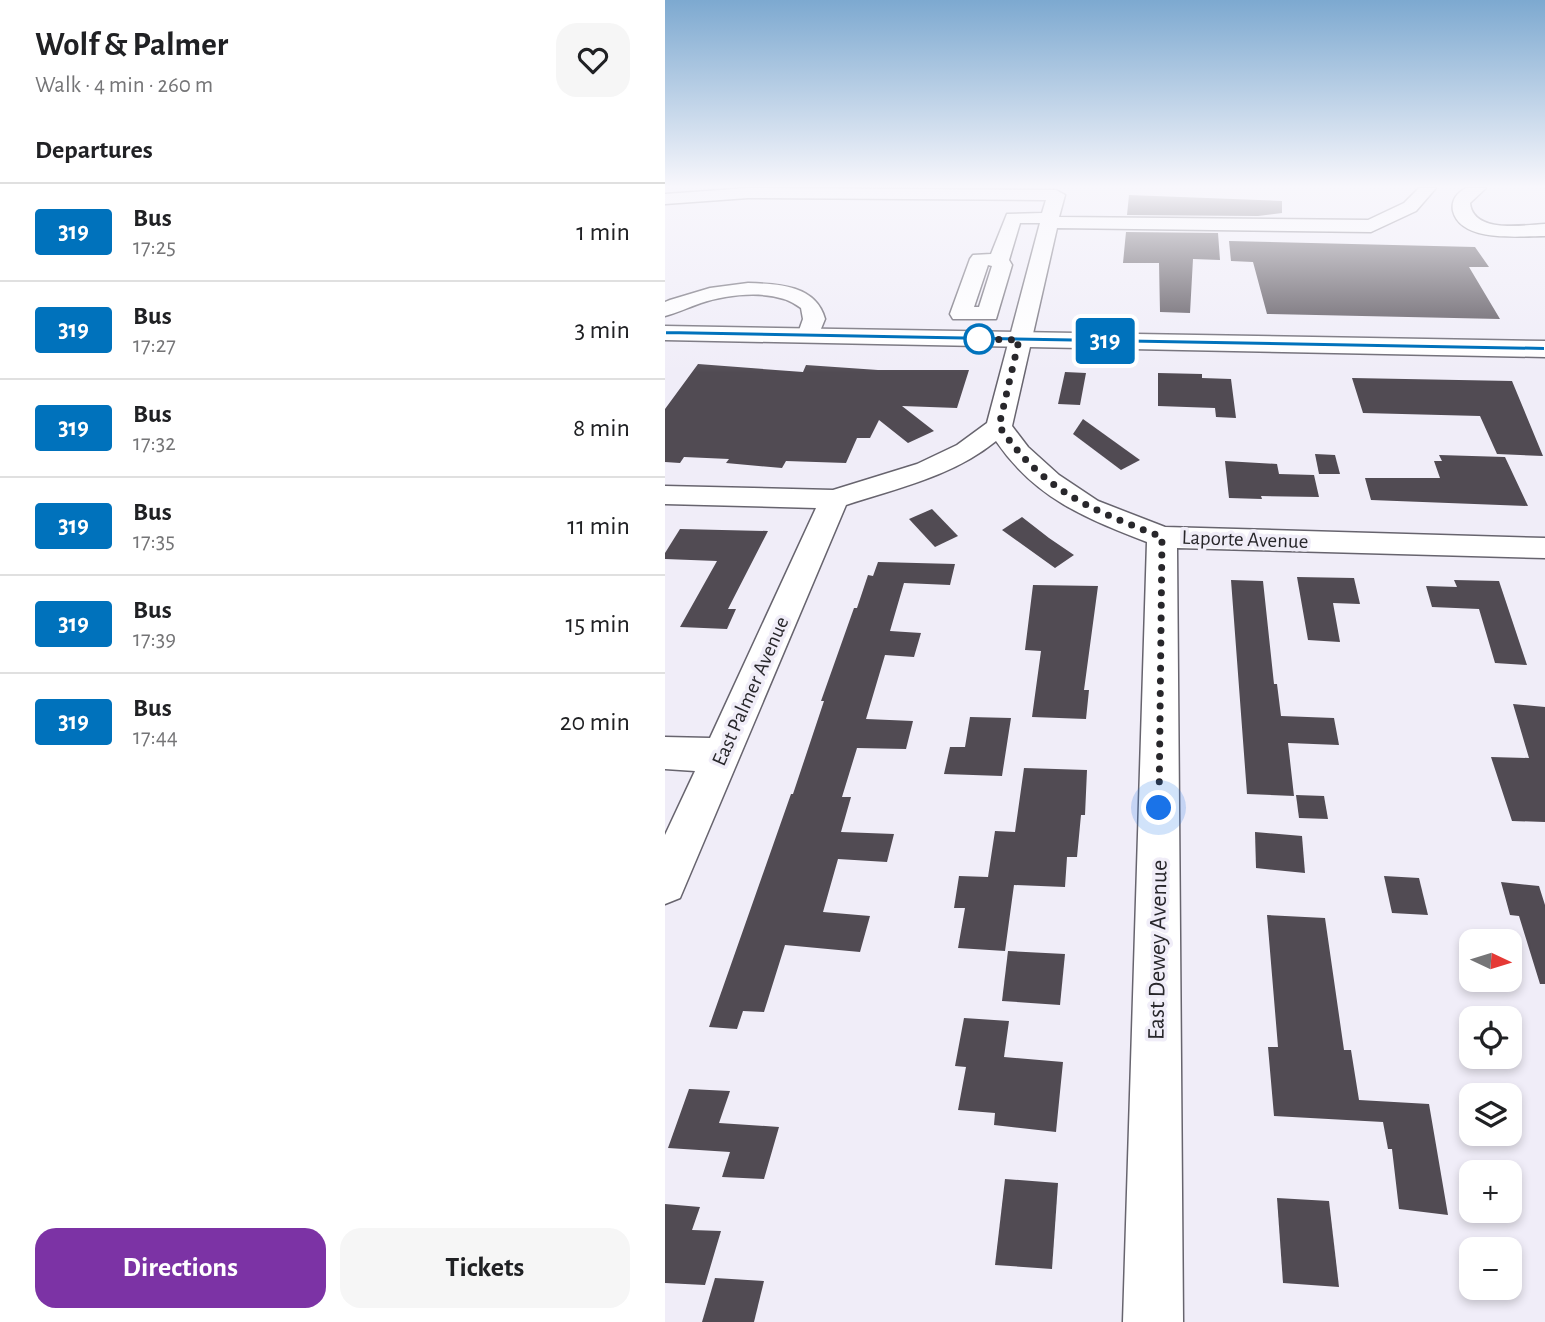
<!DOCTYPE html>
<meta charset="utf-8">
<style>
body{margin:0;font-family:"Alegreya Sans",sans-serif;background:#f6f6f6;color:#202124;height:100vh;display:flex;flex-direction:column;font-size:26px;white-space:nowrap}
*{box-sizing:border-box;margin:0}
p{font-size:23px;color:#757577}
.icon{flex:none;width:38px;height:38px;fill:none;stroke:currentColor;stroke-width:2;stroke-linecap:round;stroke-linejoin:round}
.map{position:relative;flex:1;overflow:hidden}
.details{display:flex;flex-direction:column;background:#fff;width:665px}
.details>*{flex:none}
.badge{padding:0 14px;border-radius:5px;font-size:24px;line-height:46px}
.needle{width:46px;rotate:94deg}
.buttons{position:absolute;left:794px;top:929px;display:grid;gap:14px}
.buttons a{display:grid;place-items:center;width:63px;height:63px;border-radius:14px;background:#fff;box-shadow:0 4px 10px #0003;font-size:35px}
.you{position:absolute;width:35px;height:35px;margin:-18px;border:5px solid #fff;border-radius:50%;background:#1a73e8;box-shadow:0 0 0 10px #1a73e833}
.map>.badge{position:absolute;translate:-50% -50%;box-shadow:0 0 0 4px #fff}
h2{padding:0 35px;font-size:26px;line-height:63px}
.round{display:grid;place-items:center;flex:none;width:74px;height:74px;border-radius:21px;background:#f6f6f6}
.headline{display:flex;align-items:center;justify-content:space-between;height:119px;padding:0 35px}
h1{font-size:33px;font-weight:600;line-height:52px}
.cta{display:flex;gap:14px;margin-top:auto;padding:14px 35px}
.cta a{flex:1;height:80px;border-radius:21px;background:#7c33a5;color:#fff;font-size:28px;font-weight:600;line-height:80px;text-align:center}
.cta a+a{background:#f6f6f6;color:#202124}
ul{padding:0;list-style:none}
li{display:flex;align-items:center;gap:21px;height:98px;padding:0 35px;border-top:2px solid #e0e0e0}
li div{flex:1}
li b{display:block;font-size:26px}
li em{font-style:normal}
li .badge{min-width:77px;font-weight:700;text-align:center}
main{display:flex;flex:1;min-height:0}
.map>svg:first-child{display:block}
</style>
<main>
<section class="details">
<div class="headline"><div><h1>Wolf &amp; Palmer</h1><p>Walk · 4 min · 260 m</p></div><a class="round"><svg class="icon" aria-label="heart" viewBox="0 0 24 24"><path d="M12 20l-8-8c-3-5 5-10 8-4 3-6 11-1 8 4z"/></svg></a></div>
<h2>Departures</h2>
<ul>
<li><span class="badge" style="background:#0072bc;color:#fff">319</span><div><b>Bus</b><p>17:25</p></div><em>1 min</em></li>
<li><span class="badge" style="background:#0072bc;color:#fff">319</span><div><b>Bus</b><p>17:27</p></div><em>3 min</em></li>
<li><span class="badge" style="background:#0072bc;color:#fff">319</span><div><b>Bus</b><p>17:32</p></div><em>8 min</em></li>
<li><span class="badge" style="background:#0072bc;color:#fff">319</span><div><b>Bus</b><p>17:35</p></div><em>11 min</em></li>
<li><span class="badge" style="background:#0072bc;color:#fff">319</span><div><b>Bus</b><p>17:39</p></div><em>15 min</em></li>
<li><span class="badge" style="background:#0072bc;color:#fff">319</span><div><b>Bus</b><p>17:44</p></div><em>20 min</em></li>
</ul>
<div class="cta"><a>Directions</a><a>Tickets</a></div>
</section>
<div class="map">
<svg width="880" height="1322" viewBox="0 0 880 1322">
<rect width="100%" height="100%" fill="#f0edf8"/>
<!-- building -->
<g fill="#514b53">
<path d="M464 195 617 201V213L593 216 462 215Z"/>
<path d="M461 232 553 233 555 260 528 259 525 313 495 312 494 263H458Z"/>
<path d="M564 241 810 247 824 267H804L835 319 602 314 588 262 566 261Z"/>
<path d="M33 364 138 372 141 365 213 370H304L292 408 237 406 269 431 243 443 214 420 205 438H192L181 463 121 461 117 468 61 463 64 459 19 457 15 463 0 462V409Z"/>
<path d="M400 372 421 373 415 405 393 404Z"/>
<path d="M493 373 537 374V378L566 379 571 418 551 417 550 408 493 406Z"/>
<path d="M687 378 847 381 878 456 832 454 815 416 698 413Z"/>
<path d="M418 419 475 460 456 470 408 434Z"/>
<path d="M650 454 670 455 675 474H654Z"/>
<path d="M774 455 840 457 863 506 706 500 700 478H775L769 461H777Z"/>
<path d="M560 461 612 464 614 474 649 475 654 497 596 496 597 499 564 498Z"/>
<path d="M267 509 293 536 270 547 244 519Z"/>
<path d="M357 517 384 538 409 555 390 568 337 530Z"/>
<path d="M15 529 103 531 63 609H71L62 629 15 627 52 561 0 559V553Z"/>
<path d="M213 562 290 564 285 585 239 583 225 631 256 633 249 657 220 655 201 719 248 721 241 749 192 748 177 797H186L176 832 229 834 222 862 173 859 158 912 205 916 195 952 120 945 99 1012 78 1011 72 1029 44 1027 126 794H128L159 701H156L189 608H192L203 575 208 576Z"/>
<path d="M632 577 689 578 695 604 668 603 675 642 643 640Z"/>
<path d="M566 580 598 581 609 684H612L616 716 669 718 674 745 623 743 629 796 582 794Z"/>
<path d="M789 580 834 581 862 665 830 663 814 609 767 607 761 586 792 587Z"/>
<path d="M368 585 433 586 419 690H424L421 719 367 717 376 651 360 650Z"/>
<path d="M848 704 880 707V822L847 821 826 757 864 758Z"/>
<path d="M305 717 346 718 337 776 279 774 285 747H300Z"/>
<path d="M359 768 422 770 420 815H416L412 857H402L400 887 349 885 340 951 293 948 300 908H289L294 876 323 877 330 831 350 832Z"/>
<path d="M631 795 659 796 663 819 634 818Z"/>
<path d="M590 832 637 836 640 873 591 868Z"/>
<path d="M719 876 754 878 763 915 727 913Z"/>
<path d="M836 882 874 886 880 905V984H875L854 916 845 915Z"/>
<path d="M602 915 660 918 679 1050H686L694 1100 764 1104 783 1215 734 1209 727 1149H723L718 1122 609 1116 603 1047H613Z"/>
<path d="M343 951 400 954 395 1005 337 1001Z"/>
<path d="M299 1018 344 1021 339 1057 398 1062 391 1132 329 1125 330 1113 293 1110 301 1067 290 1066Z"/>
<path d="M24 1089 65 1091 54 1123 114 1127 99 1179 57 1177 65 1152 3 1148Z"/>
<path d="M340 1179 393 1183 387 1269 330 1265Z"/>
<path d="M612 1198 664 1201 674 1287 618 1283Z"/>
<path d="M0 1204 35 1207 27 1230 56 1231 40 1285 0 1283Z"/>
<path d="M50 1278 99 1281 89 1322H37Z"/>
</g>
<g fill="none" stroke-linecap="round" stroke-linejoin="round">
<defs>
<g id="minor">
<path d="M83 188 391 190 400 195 394 217 703 220 739 203 754 188H771L751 211 706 232 392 228 347 426 363 447 394 475 433 501 500 527 880 538V558L512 548 518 1322H458L482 542C420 518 370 498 331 441 288 476 233 488 181 505L15 898 0 904V835L30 771 0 769V737L45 738 151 508 0 504V486L168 490 252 464 292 445 322 423 375 223H355L344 260 347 265 331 319H288L285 314 305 259 308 255 326 254 342 214 377 213 381 200 83 198 0 204V194ZM323 265 327 266 314 307H309Z"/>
<path d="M801 188H821L805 203C808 234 858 225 880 224V236C855 236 796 243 788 211 786 200 792 193 801 188Z"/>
<path d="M83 283C113 284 151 285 160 319L151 341H135L132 336 138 319 136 308C111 288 64 294 36 303 24 307 12 313 0 316V302L5 300 45 288Z"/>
</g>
<path id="major" d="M0 326 880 341V357L0 340Z"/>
</defs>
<!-- minor casing -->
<use href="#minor" stroke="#67646e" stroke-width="3"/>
<!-- major casing -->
<use href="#major" stroke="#67646e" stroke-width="3"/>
<!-- minor -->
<use href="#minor" fill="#fff" fill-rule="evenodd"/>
<!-- major -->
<use href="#major" fill="#fff" fill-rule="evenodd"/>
</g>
<!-- sky -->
<linearGradient id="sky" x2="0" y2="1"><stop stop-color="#7da9d0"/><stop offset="0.5" stop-color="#f8f7fc"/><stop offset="1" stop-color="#f8f7fc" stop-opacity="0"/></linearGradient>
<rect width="880" height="373" fill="url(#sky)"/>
<!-- line -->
<path fill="#0072bc" stroke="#fff" stroke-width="2" d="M0 330 880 346V351L0 335Z"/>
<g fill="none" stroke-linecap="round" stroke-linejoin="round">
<!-- walk -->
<path stroke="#28272b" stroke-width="7" stroke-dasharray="0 12.6" d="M314 339H305L354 340 334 426C379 492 425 509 497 537L494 808"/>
</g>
<!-- markers -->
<circle fill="#fff" stroke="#0072bc" stroke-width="3.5" cx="314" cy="339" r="14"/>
<g text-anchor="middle" stroke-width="7" stroke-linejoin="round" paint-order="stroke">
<!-- street labels -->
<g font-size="21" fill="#28272b" stroke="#f0edf8">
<text transform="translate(580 539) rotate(2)" y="7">Laporte Avenue</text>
<text transform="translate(85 691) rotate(-66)" y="7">East Palmer Avenue</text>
</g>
<!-- near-street labels -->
<g font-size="24" fill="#28272b" stroke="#f0edf8">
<text transform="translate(492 950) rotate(-89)" y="8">East Dewey Avenue</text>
</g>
</g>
</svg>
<div class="buttons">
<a><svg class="needle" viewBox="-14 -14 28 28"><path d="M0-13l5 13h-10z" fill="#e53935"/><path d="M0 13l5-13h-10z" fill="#757577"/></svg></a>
<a><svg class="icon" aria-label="locate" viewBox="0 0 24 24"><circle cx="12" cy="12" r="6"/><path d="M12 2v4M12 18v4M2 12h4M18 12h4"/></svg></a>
<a><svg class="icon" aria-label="layers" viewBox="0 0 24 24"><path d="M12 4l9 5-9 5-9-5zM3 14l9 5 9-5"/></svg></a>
<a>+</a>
<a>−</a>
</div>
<div class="you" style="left:494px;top:808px"></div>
<b class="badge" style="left:440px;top:341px;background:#0072bc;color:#fff">319</b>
</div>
</main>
